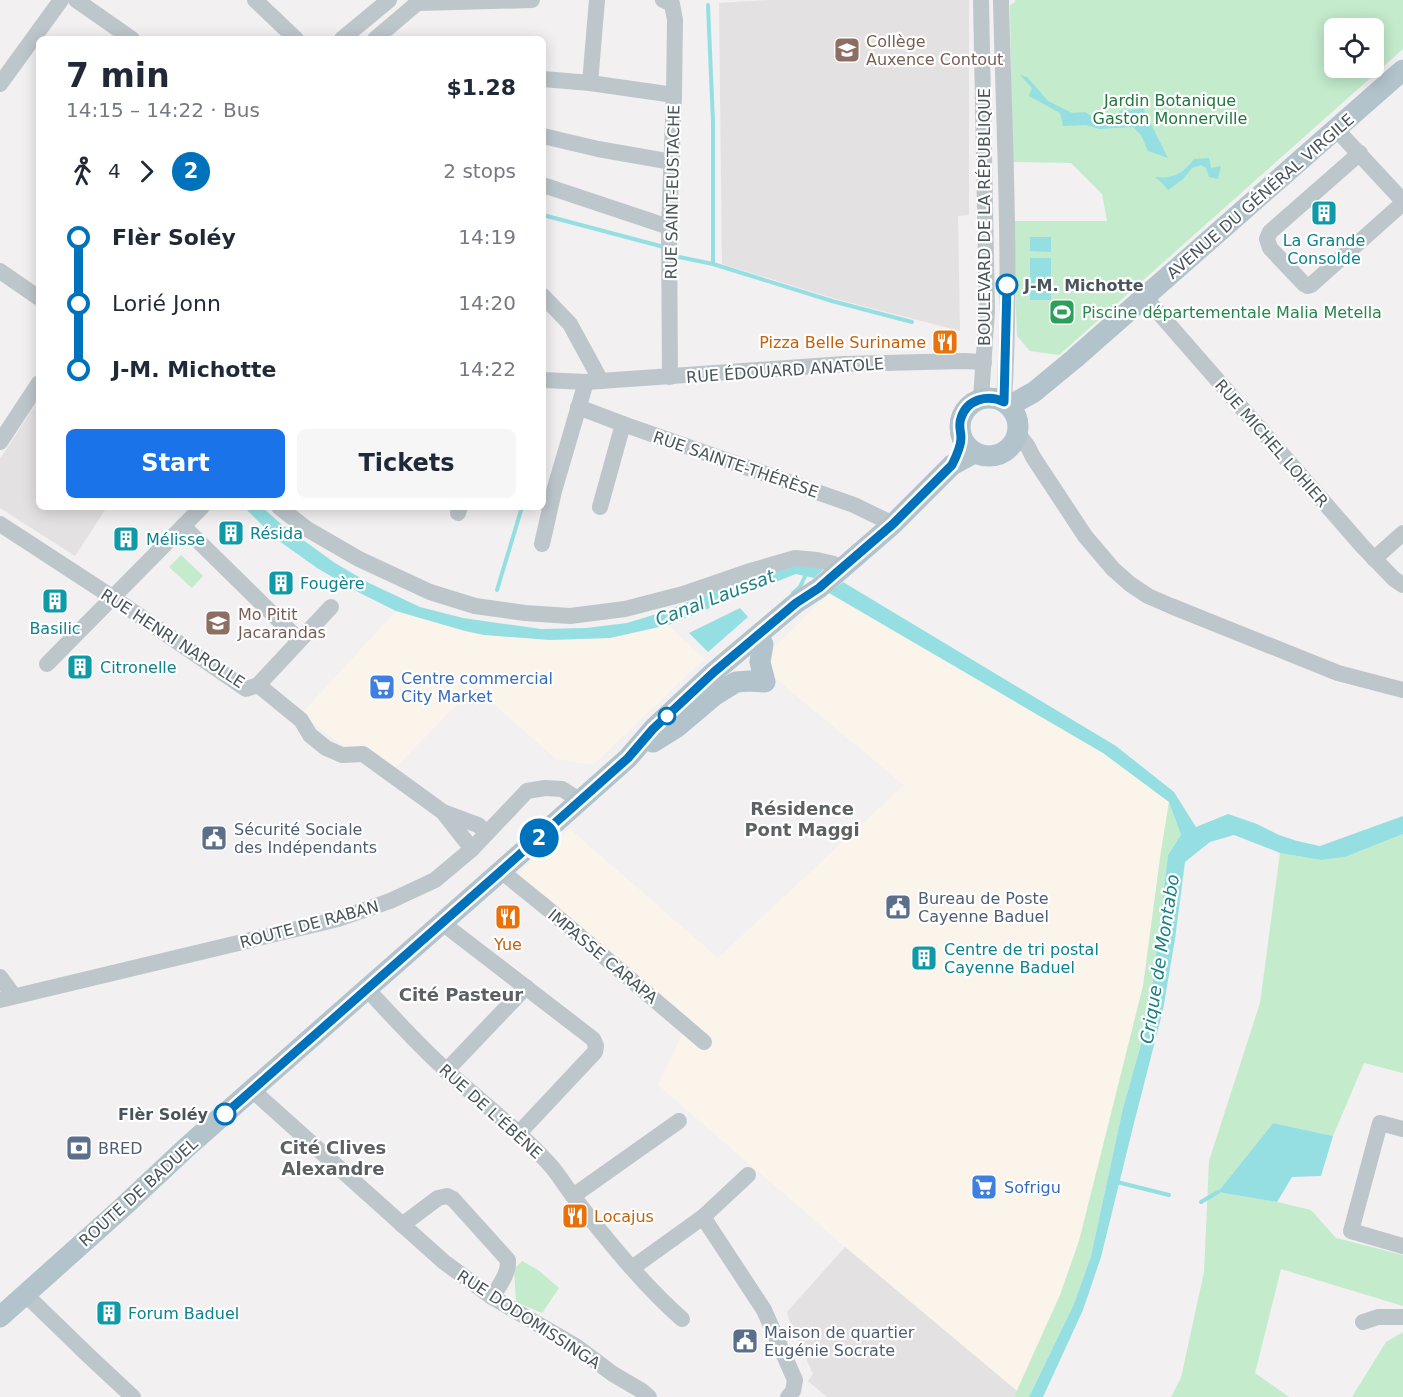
<!DOCTYPE html>
<meta charset="utf-8">
<style>
body{margin:0;font-family:"DejaVu Sans",sans-serif;background:#f6f6f7;color:#1f2937;height:100vh;display:flex;flex-direction:column;font-size:22px;white-space:nowrap}
*{box-sizing:border-box;margin:0}
p{font-size:20px;color:#747a83}
.icon{flex:none;width:33px;height:33px;fill:none;stroke:currentColor;stroke-width:2;stroke-linecap:round;stroke-linejoin:round}
.map{position:relative;flex:1;overflow:hidden}
.details{position:absolute;left:36px;top:36px;width:510px;height:474px;display:flex;flex-direction:column;background:#fff;border-radius:9px;box-shadow:0 3px 15px #0003}
.details>*{flex:none}
.badge{padding:0 12px;border-radius:20px;font-size:21px;line-height:39px}
.buttons{position:absolute;left:1324px;top:18px;display:grid;gap:12px}
.buttons a{display:grid;place-items:center;width:60px;height:60px;border-radius:9px;background:#fff;box-shadow:0 3px 15px #0003;font-size:30px}
.map>.badge{position:absolute;translate:-50% -50%;box-shadow:0 0 0 3px #fff}
.legs{display:flex;align-items:center;gap:9px;height:66px;padding:0 30px;font-size:20px}
.legs p{margin-inline-start:auto}
.overview{display:flex;align-items:center;justify-content:space-between;height:102px;padding:0 30px}
h1{font-size:33px;font-weight:700;line-height:45px}
.primary-button{display:flex;gap:12px;margin-top:auto;padding:12px 30px}
.primary-button a{flex:1;height:69px;border-radius:9px;background:#1a73e8;color:#fff;font-size:24px;font-weight:700;line-height:69px;text-align:center}
.primary-button a+a{background:#f6f6f7;color:#1f2937}
ul{padding:0 30px;list-style:none}
li{display:flex;align-items:center;gap:21px;height:66px;font-size:22px}
li i{display:grid;place-items:center;width:9px;height:100%;margin:0 8px;background:currentColor}
li i::after{content:'';width:15px;height:15px;margin:-8px;border:4px solid;border-radius:50%;background:#fff}
li p{margin-inline-start:auto}
li:first-child i{background:linear-gradient(#0000 50%,currentColor 0)}
li:last-child i{background:linear-gradient(currentColor 50%,#0000 0)}
.map>svg:first-child{display:block}
</style>
<div class="map">
<svg width="1403" height="1397" viewBox="0 0 1403 1397">
<rect width="100%" height="100%" fill="#f2f0f0"/>
<!-- commercial -->
<g fill="#faf4eb">
<path d="M829 593 1103 753 1169 802 1161 851 1143 986 1079 1241 1060 1295 1017 1391 845 1247 658 1085 687 1024 514 877 570 829 718 958 904 785 770 674 768 654Z"/>
<path d="M396 611 465 631 550 640 610 638 668 625 704 659 593 765 556 759 474 687 396 767 351 752 301 714Z"/>
</g>
<!-- education -->
<g fill="#e3e1e1">
<path d="M769 0H969V215L958 216 960 331 836 299 722 264 719 3Z"/>
<path d="M39 399V507H107L75 556 0 508V459Z"/>
<path d="M845 1247 1017 1391 1014 1397H827L808 1381 813 1374 789 1320 787 1312Z"/>
</g>
<!-- green -->
<g fill="#c3ebcc" fill-rule="evenodd">
<path d="M1015 0H1403V49L1059 355 1030 351 1017 336 1013 221H1107L1102 194 1071 163 1012 162 1010 5 1015 2ZM1335 28H1374V68H1335Z"/>
<path d="M181 555 203 576 192 588 169 567Z"/>
<path d="M1169 802 1181 835 1168 855 1153 980 1145 1030 1123 1108 1091 1256 1074 1304 1029 1397H1014L1060 1295 1079 1241 1143 986 1161 851Z"/>
<path d="M1403 834V1073L1364 1063 1333 1136 1273 1123 1218 1192 1277 1202 1311 1210 1336 1238 1403 1255V1306L1281 1269 1255 1373 1289 1397H1171L1181 1378 1204 1272 1209 1161 1260 1003 1280 853 1321 860 1345 857Z"/>
<path d="M522 1261 538 1270 559 1288 542 1313 516 1302 514 1269Z"/>
<path d="M1403 1332V1397H1352L1386 1342Z"/>
</g>
<!-- water -->
<g fill="#95dfe3">
<path d="M1020 75 1027 77 1048 101 1072 113 1085 112 1093 117 1113 118 1120 111 1143 108 1168 158 1148 151 1141 135 1133 127 1099 129 1086 125 1063 126 1060 113 1029 96 1032 88Z"/>
<path d="M1209 158 1211 168 1221 166 1218 179 1209 177 1206 168 1201 165 1192 168 1183 179 1168 190 1163 184 1155 177C1172 179 1183 174 1194 159Z"/>
<path d="M1030 237H1051V252L1030 251Z"/>
<rect x="1030" y="258" width="21" height="42"/>
<path d="M244 507H262L281 524 335 563 369 583 420 607 463 618 541 629 586 628 627 623 666 611 741 580 791 565H813L823 570 814 578 796 574 747 593 668 625 610 638 550 640 484 635 465 631 396 611 360 593 317 568 275 538Z"/>
<path d="M843 582 1116 746 1174 792 1196 827 1228 814 1257 824 1279 835 1297 841 1320 846 1403 816V834L1345 857 1321 860 1280 853 1234 835 1210 842 1185 862 1175 939 1163 1010 1133 1127 1101 1257 1083 1310 1043 1397H1029L1074 1304 1091 1256 1123 1108 1145 1030 1153 980 1168 855 1181 835 1169 802 1103 753 829 593Z"/>
<path d="M740 608 748 617 708 652 689 633Z"/>
<path d="M1273 1123 1333 1136 1321 1176 1292 1177 1277 1202 1218 1192Z"/>
</g>
<g fill="none" stroke-linecap="round" stroke-linejoin="round">
<!-- stream -->
<g stroke="#95dfe3" stroke-width="4">
<path d="M708 5 713 122V264"/>
<path d="M543 215 664 247"/>
<path d="M679 257 713 264 832 301 912 322"/>
<path d="M497 590 522 507"/>
<path d="M793 593 800 587 807 572"/>
<path d="M1117 1182 1169 1195"/>
<path d="M1201 1202 1218 1192"/>
</g>
<!-- minor -->
<g stroke="#bdc6cb" stroke-width="16">
<path d="M76 0 132 39"/>
<path d="M255 0 296 39"/>
<path d="M663 0 672 4 675 20 674 95 669 227 670 377"/>
<path d="M981 0 987 311 981 398"/>
<path d="M1001 0C1004 134 1012 268 1004 402"/>
<path d="M417 3 532 0"/>
<path d="M342 39 389 0"/>
<path d="M375 39 421 0"/>
<path d="M543 79 590 83 674 95"/>
<path d="M590 83 597 0"/>
<path d="M0 84 61 0"/>
<path d="M1336 129 1403 201"/>
<path d="M543 136 598 149 672 162"/>
<path d="M1360 153 1270 232 1267 239 1270 248 1304 284 1308 286 1311 285 1403 203"/>
<path d="M543 185 669 227"/>
<path d="M0 271 39 298"/>
<path d="M543 296 570 324 601 381"/>
<path d="M1145 297 1363 547 1394 579 1403 585"/>
<path d="M543 380 586 382 844 364 964 361 984 362"/>
<path d="M578 407 623 424 854 505 893 524"/>
<path d="M1017 432 1028 447 1033 457 1085 536 1113 569 1130 584 1148 596 1171 606 1338 673 1403 690"/>
<path d="M0 442 39 383"/>
<path d="M279 507 307 529 359 559 430 592 475 606 525 613 570 616 625 609 683 594 747 572 795 558 817 560 834 564 840 570"/>
<path d="M600 507 623 424"/>
<path d="M458 513 460 507"/>
<path d="M0 524 112 597 246 689 258 685 331 607"/>
<path d="M183 526 299 640"/>
<path d="M542 544 554 491 586 382"/>
<path d="M1374 559 1403 533"/>
<path d="M47 664 202 507"/>
<path d="M258 685 301 720 310 735 326 748 342 755 363 754 443 812 472 849"/>
<path d="M443 812 478 825 487 833"/>
<path d="M501 871 548 909 704 1042"/>
<path d="M446 920 450 929 593 1039 596 1046 595 1052 519 1133"/>
<path d="M0 977 14 996"/>
<path d="M367 989C393 1017 418 1045 447 1071 482 1103 520 1131 551 1166 559 1175 565 1186 573 1196 605 1238 642 1284 682 1319"/>
<path d="M0 1000 338 919 390 901 435 880 472 849 527 791 545 788 562 789 573 796 579 801"/>
<path d="M446 1071 526 987"/>
<path d="M252 1090 444 1262 492 1297 577 1347 613 1374 642 1391 649 1397"/>
<path d="M1403 1129 1380 1123 1351 1231 1403 1246"/>
<path d="M573 1196 679 1121"/>
<path d="M703 1217 764 1310 795 1380 793 1391 788 1397"/>
<path d="M402 1225 438 1198 447 1196 453 1199 508 1260C509 1274 499 1286 492 1297"/>
<path d="M632 1268 703 1217 748 1175"/>
<path d="M25 1294 90 1357 133 1397"/>
<path d="M1363 1322 1378 1317H1403"/>
</g>
<!-- major -->
<g stroke="#b2c3cb" stroke-width="21">
<circle cx="989" cy="427" r="29"/>
<path d="M1010 407 1016 402 1034 392 1074 359 1403 70"/>
<path d="M653 742 677 727 715 695 736 682 749 681 765 682 760 662 763 644"/>
<path d="M0 1317 123 1207 187 1147 501 871 628 758 653 729 714 672 796 603 819 588 840 570 893 524 952 465 974 453"/>
</g>
</g>
<g fill="none" stroke-linecap="round" stroke-linejoin="round">
<defs>
<path id="line-1" d="M225 1114 501 871 628 758 653 729 714 672 796 603 819 588 835 574 893 524 952 465C956 457 961 447 961 438 961 431 958 425 961 418 967 399 988 394 1004 402L1007 285"/>
</defs>
<!-- line-1 casing -->
<use href="#line-1" stroke="#fff" stroke-width="14"/>
<!-- line-1 -->
<use href="#line-1" stroke="#0072bc" stroke-width="9"/>
</g>
<!-- icons -->
<defs>
<symbol id="school-square" viewBox="-11 -11 22 22"><rect x="-9" y="-9" width="18" height="18" rx="4" fill="#8d6e63" stroke="#fff"/><path d="M0-5L7-2L0 1L-7-2ZM-4 1L0 2.5L4 1V4Q0 6-4 4Z" fill="#fff"/></symbol>
<symbol id="building-square" viewBox="-11 -11 22 22"><rect x="-9" y="-9" width="18" height="18" rx="4" fill="#0f9aa8" stroke="#fff"/><path d="M-4-6H4V6H1V3H-1V6H-4ZM-2.5-4.3h1.7v1.8h-1.7ZM.8-4.3h1.7v1.8H.8ZM-2.5-1h1.7V.8h-1.7ZM.8-1h1.7V.8H.8Z" fill="#fff"/></symbol>
<symbol id="stadium-square" viewBox="-11 -11 22 22"><rect x="-9" y="-9" width="18" height="18" rx="4" fill="#2e9e5b" stroke="#fff"/><path d="M0-5a6.5 5 0 1 0 0 10a6.5 5 0 1 0 0-10ZM-3.5-1.8h7v3.6h-7Z" fill="#fff"/></symbol>
<symbol id="restaurant-square" viewBox="-11 -11 22 22"><rect x="-9" y="-9" width="18" height="18" rx="4" fill="#e8710a" stroke="#fff"/><path d="M-5-6h1v4h1v-4h1v4h1v-4h1v5L-1.5 .5V6h-2V.5L-5-1ZM5-6V6H3V1.5H1.5Q1.5-4 5-6Z" fill="#fff"/></symbol>
<symbol id="supermarket-square" viewBox="-11 -11 22 22"><rect x="-9" y="-9" width="18" height="18" rx="4" fill="#3f7fe0" stroke="#fff"/><path d="M-6-5.5h2.5l.6 2H6L4.5 2H-2.5L-4.4-4H-6ZM-1.5 3.2a1.3 1.3 0 1 0 .1 0ZM3 3.2a1.3 1.3 0 1 0 .1 0Z" fill="#fff"/></symbol>
<symbol id="civic-square" viewBox="-11 -11 22 22"><rect x="-9" y="-9" width="18" height="18" rx="4" fill="#5c6f8a" stroke="#fff"/><path d="M-.6-6.5H3V-4.5H.6V-3L4-1V1h2V6H-6V1h2V-1L-.6-3ZM-1.2 2.5V6h2.4V2.5Z" fill="#fff"/></symbol>
<symbol id="bank-square" viewBox="-11 -11 22 22"><rect x="-9" y="-9" width="18" height="18" rx="4" fill="#5c6f8a" stroke="#fff"/><path d="M-6-4H6V4H-6ZM0-2.3a2.3 2.3 0 1 0 0 4.6a2.3 2.3 0 1 0 0-4.6Z" fill="#fff"/></symbol>
</defs>
<g fill-rule="evenodd">
<use href="#school-square" x="832" y="35" width="30" height="30"/>
<use href="#building-square" x="1309" y="198" width="30" height="30"/>
<use href="#stadium-square" x="1047" y="297" width="30" height="30"/>
<use href="#restaurant-square" x="930" y="327" width="30" height="30"/>
<use href="#building-square" x="216" y="518" width="30" height="30"/>
<use href="#building-square" x="111" y="524" width="30" height="30"/>
<use href="#building-square" x="266" y="568" width="30" height="30"/>
<use href="#building-square" x="40" y="586" width="30" height="30"/>
<use href="#school-square" x="203" y="608" width="30" height="30"/>
<use href="#building-square" x="65" y="652" width="30" height="30"/>
<use href="#supermarket-square" x="367" y="672" width="30" height="30"/>
<use href="#civic-square" x="199" y="823" width="30" height="30"/>
<use href="#civic-square" x="883" y="892" width="30" height="30"/>
<use href="#restaurant-square" x="493" y="902" width="30" height="30"/>
<use href="#building-square" x="909" y="943" width="30" height="30"/>
<use href="#bank-square" x="64" y="1133" width="30" height="30"/>
<use href="#supermarket-square" x="969" y="1172" width="30" height="30"/>
<use href="#restaurant-square" x="560" y="1201" width="30" height="30"/>
<use href="#building-square" x="94" y="1298" width="30" height="30"/>
<use href="#civic-square" x="730" y="1326" width="30" height="30"/>
</g>
<!-- markers -->
<g fill="#fff" stroke="#0072bc" stroke-width="3">
<circle cx="1007" cy="285" r="10"/>
<circle cx="667" cy="716" r="8"/>
<circle cx="225" cy="1114" r="10"/>
</g>
<g text-anchor="middle" stroke-width="4.5" stroke-linejoin="round" paint-order="stroke">
<!-- education labels -->
<g font-size="16" fill="#785e54" stroke="#fff" text-anchor="start">
<text x="866" y="47">Collège<tspan x="866" dy="18">Auxence Contout</tspan></text>
<text x="238" y="620">Mo Pitit<tspan x="238" dy="18">Jacarandas</tspan></text>
</g>
<!-- park labels -->
<g font-size="16" fill="#21753e" stroke="#fff">
<text x="1170" y="106">Jardin Botanique<tspan x="1170" dy="18">Gaston Monnerville</tspan></text>
</g>
<!-- street labels -->
<g font-size="16" fill="#49555b" stroke="#fff">
<text transform="translate(672 192) rotate(-89)" y="6">RUE SAINT-EUSTACHE</text>
<text transform="translate(1260 196) rotate(-41)" y="6">AVENUE DU GÉNÉRAL VIRGILE</text>
<text transform="translate(984 217) rotate(-90)" y="6">BOULEVARD DE LA RÉPUBLIQUE</text>
<text transform="translate(785 370) rotate(-4)" y="6">RUE ÉDOUARD ANATOLE</text>
<text transform="translate(1272 443) rotate(49)" y="6">RUE MICHEL LOHIER</text>
<text transform="translate(736 464) rotate(19)" y="6">RUE SAINTE-THÉRÈSE</text>
<text transform="translate(173 638) rotate(33)" y="6">RUE HENRI NAROLLE</text>
<text transform="translate(309 924) rotate(-15)" y="6">ROUTE DE RABAN</text>
<text transform="translate(603 956) rotate(40)" y="6">IMPASSE CARAPA</text>
<text transform="translate(491 1111) rotate(42)" y="6">RUE DE L'ÉBÈNE</text>
<text transform="translate(138 1192) rotate(-42)" y="6">ROUTE DE BADUEL</text>
<text transform="translate(529 1319) rotate(33)" y="6">RUE DODOMISSINGA</text>
</g>
<!-- culture labels -->
<g font-size="16" fill="#0d838f" stroke="#fff" text-anchor="start">
<text x="1324" y="246" text-anchor="middle">La Grande<tspan x="1324" dy="18">Consolde</tspan></text>
<text x="250" y="539">Résida</text>
<text x="146" y="545">Mélisse</text>
<text x="300" y="589">Fougère</text>
<text x="55" y="634" text-anchor="middle">Basilic</text>
<text x="100" y="673">Citronelle</text>
<text x="944" y="955">Centre de tri postal<tspan x="944" dy="18">Cayenne Baduel</tspan></text>
<text x="128" y="1319">Forum Baduel</text>
</g>
<!-- stop labels -->
<g font-size="16" font-weight="bold" fill="#49555b" stroke="#fff" text-anchor="start">
<text x="1024" y="291">J-M. Michotte</text>
<text x="208" y="1120" text-anchor="end">Flèr Soléy</text>
</g>
<!-- leisure labels -->
<g font-size="16" fill="#27864d" stroke="#fff" text-anchor="start">
<text x="1082" y="318">Piscine départementale Malia Metella</text>
</g>
<!-- food labels -->
<g font-size="16" fill="#c56008" stroke="#fff" text-anchor="end">
<text x="926" y="348">Pizza Belle Suriname</text>
<text x="508" y="950" text-anchor="middle">Yue</text>
<text x="594" y="1222" text-anchor="start">Locajus</text>
</g>
<!-- shop labels -->
<g font-size="16" fill="#366cbe" stroke="#fff" text-anchor="start">
<text x="401" y="684">Centre commercial<tspan x="401" dy="18">City Market</tspan></text>
<text x="1004" y="1193">Sofrigu</text>
</g>
<!-- service labels -->
<g font-size="16" fill="#4e5e75" stroke="#fff" text-anchor="start">
<text x="234" y="835">Sécurité Sociale<tspan x="234" dy="18">des Indépendants</tspan></text>
<text x="918" y="904">Bureau de Poste<tspan x="918" dy="18">Cayenne Baduel</tspan></text>
<text x="98" y="1154">BRED</text>
<text x="764" y="1338">Maison de quartier<tspan x="764" dy="18">Eugénie Socrate</tspan></text>
</g>
<!-- water labels -->
<g font-size="18" font-style="italic" fill="#1a8187" stroke="#fff">
<text transform="translate(715 598) rotate(-21)" y="6">Canal Laussat</text>
<text transform="translate(1160 959) rotate(-81)" y="6">Crique de Montabo</text>
</g>
<!-- neighbourhood labels -->
<g font-size="18" font-weight="bold" fill="#5d6164" stroke="#fff">
<text x="802" y="815">Résidence<tspan x="802" dy="21">Pont Maggi</tspan></text>
<text x="461" y="1001">Cité Pasteur</text>
<text x="333" y="1154">Cité Clives<tspan x="333" dy="21">Alexandre</tspan></text>
</g>
</g>
</svg>
<div class="buttons">
<a><svg class="icon" aria-label="locate" viewBox="0 0 24 24"><circle cx="12" cy="12" r="6"/><path d="M12 2v4M12 18v4M2 12h4M18 12h4"/></svg></a>
</div>
<b class="badge" style="left:539px;top:838px;background:#0072bc;color:#fff">2</b>
<section class="details">
<div class="overview"><div><h1>7 min</h1><p>14:15 – 14:22 · Bus</p></div><b>$1.28</b></div>
<div class="legs"><svg class="icon" aria-label="walk" viewBox="0 0 24 24"><circle cx="13" cy="4" r="2"/><path d="M13 8l-2 6 4 7M11 14l-3 7M7 12l3-4h3l4 4"/></svg>4<svg class="icon" aria-label="forward" viewBox="0 0 24 24"><path d="M9 5l7 7-7 7"/></svg><b class="badge" style="background:#0072bc;color:#fff">2</b><p>2 stops</p></div>
<ul>
<li><i style="color:#0072bc"></i><b>Flèr Soléy</b><p>14:19</p></li>
<li><i style="color:#0072bc"></i><span>Lorié Jonn</span><p>14:20</p></li>
<li><i style="color:#0072bc"></i><b>J-M. Michotte</b><p>14:22</p></li>
</ul>
<div class="primary-button"><a>Start</a><a>Tickets</a></div>
</section>
</div>
